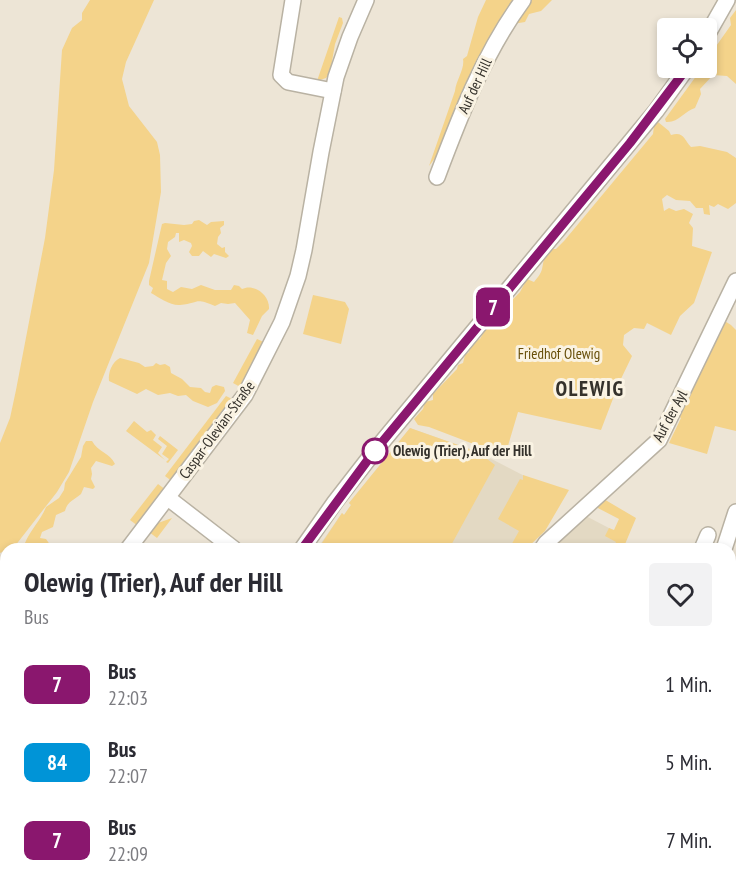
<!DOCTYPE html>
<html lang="de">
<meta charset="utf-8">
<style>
body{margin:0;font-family:"PT Sans Narrow",sans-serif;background:#f2f2f3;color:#2b2b33;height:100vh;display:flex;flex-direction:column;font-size:22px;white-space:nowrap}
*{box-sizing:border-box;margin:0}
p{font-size:20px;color:#7c7c81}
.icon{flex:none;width:33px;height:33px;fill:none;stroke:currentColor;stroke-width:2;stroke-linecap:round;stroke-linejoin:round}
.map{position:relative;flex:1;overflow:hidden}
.side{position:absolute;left:0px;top:543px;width:736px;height:350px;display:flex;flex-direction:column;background:#fff;border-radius:18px 18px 0 0;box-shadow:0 3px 9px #0003}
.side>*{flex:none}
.badge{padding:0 12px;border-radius:9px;font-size:21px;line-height:39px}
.controls{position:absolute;left:657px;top:18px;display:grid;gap:12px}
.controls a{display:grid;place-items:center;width:60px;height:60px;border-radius:6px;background:#fff;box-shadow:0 3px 9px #0003;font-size:30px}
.map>.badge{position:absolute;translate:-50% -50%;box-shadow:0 0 0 3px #fff}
.round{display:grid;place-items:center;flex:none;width:63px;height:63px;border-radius:6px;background:#f2f2f3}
.overview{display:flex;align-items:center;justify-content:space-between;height:102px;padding:0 24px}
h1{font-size:28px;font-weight:800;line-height:45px}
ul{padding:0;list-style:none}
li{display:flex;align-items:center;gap:18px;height:78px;padding:0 24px}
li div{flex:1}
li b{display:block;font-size:22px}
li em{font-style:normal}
li .badge{min-width:66px;font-weight:700;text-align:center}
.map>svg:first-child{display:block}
</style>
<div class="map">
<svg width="736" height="892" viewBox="0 0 736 892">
<rect width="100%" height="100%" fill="#ede5d6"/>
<!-- built -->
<g fill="#e3d9c3">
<path d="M410 428 478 452 546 487 511 549H317L342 513 344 515 351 505 349 503Z"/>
<path d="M584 515 626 537 619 549H546Z"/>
</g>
<!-- green -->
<g fill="#f4d38a">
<path d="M90 0H154L126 62 122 79 129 106 157 142 160 155 161 192 149 263 93 402 69 472 57 492 15 546 0 553V443L10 418 16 390 45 238 54 170 62 50 72 28 82 20V13Z"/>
<path d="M486 0H558H552L541 11 529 14 525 22 513 24 445 145 429 166 455 91C456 80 465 69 463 59L467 56 478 17Z"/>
<path d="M736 10V84L727 76 713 75 700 89 701 94 695 108C684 111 679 123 666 122L665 119 702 68H706L707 59 731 25 730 18Z"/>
<path d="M339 17 342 18 343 23 335 44 330 73 326 78 317 81Z"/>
<path d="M658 122 669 131 671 135C684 131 684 140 691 147L700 146 727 152 736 158V203L728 209 718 204 714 207 709 205 710 215 704 214 703 208H696L690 201 676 200 667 195 662 199 664 211 669 208 676 211 684 209 693 214 689 223 693 228 692 246 712 252 694 303 680 316 671 335 647 323 644 329 634 328 624 335 623 345 632 356 619 383 601 430 518 412 505 456 429 427 418 425 414 419 423 409 425 402 433 400V394L457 369 458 365 463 363 465 355 469 352 470 345 480 339 485 330 489 328 490 325H494L491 322 520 292 527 279 534 282C537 278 541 274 542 269 544 261 543 256 549 249H556L564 241 653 134 654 126Z"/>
<path d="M199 220 207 225 211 222 224 221V225L220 228 221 233 218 237 217 244 222 248 225 247V252L229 256 226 258 214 254 211 257 203 251 199 256H192L189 252 192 246 191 243 184 240 179 242V233H176L175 237 168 242 167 249 171 256 166 263 162 280 167 281V289L173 292 181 287 192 289 201 285 215 290H231L234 285 239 286 242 289C254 283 270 295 269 309L262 316 253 335 247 333 250 320 235 303 228 304 221 303 215 306C194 297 200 303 180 305 171 306 158 297 151 293L153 288 149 285V281L162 224 165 223 184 225 192 224 194 221Z"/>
<path d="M313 295 345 302 349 309 341 344 303 334Z"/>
<path d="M723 320 731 325 736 330V431L715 426 707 454 669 443 681 418 677 416Z"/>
<path d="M257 339 266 343 242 388 233 383Z"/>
<path d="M120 358 139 363 145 367 153 366 156 363 160 365 165 364 170 367 171 373 182 379 190 387 201 388 205 392 210 393 212 387 216 385 224 387 225 391 217 403 208 407 193 401 186 395 178 396 170 393 158 395 146 389 137 394 109 381C108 372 112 362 120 358Z"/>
<path d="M226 396 234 400 173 482 165 476Z"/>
<path d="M134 421 147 432 151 430 156 435 153 440 162 447 158 453 165 460 126 431Z"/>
<path d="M410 428 478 452 495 465 449 549H318L342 513 344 515 351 505 349 503Z"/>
<path d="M160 436 178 450 168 463 166 462 169 459 162 454 167 446 158 439Z"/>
<path d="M86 441H92C98 452 110 453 115 464L112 466 96 461 91 468 92 474 91 479 95 487 93 489 84 487 81 494C74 500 67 502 65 511L56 515 53 527 42 532 40 538 46 539 53 549H29L25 543C31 529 41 520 46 507L59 498 64 490 65 483 81 457 83 446Z"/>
<path d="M523 475 569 490 545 531 526 549H509L519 531 498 519 520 479 523 480Z"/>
<path d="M158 484 166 490 138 526 130 520Z"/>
<path d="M602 498 636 518 623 549H613L616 542 605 536 609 528 614 530 619 519 594 506Z"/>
<path d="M172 518 157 538 149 532 158 523Z"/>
<path d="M6 721V833L0 842V728Z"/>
</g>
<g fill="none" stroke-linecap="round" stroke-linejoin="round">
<!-- stream -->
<g stroke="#716ca0" stroke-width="4">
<path d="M730 711 736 707"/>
<path d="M560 892 564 886"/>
</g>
<defs>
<g id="minor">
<path d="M293 0 281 75 288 82 333 91"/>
<path d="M706 37 727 0"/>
<path d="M437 177C460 116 484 53 523 0"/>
<path d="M168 498 234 549"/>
<path d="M128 549 245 395 282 322 298 276 304 250 321 152 336 77 350 37 366 0"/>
<path d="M302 549 335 502 373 453 656 111 687 68"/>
<path d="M542 549 546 543 659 440 736 281"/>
<path d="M702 549 708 535"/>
<path d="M724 549 736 512"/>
<path d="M0 713 6 705"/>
<path d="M0 865 6 867"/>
<path d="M627 886 631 892"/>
<path d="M357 892 364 886"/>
<path d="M544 892 548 886"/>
</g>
</defs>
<!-- minor casing -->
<use href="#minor" stroke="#b9b2a3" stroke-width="18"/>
<!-- minor -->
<use href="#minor" stroke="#fff" stroke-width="15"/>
</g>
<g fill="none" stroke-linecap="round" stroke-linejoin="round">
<defs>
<path id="line" d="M302 549 373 453 630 143 687 68"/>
</defs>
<!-- line casing -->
<use href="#line" stroke="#fff" stroke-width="14"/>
<!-- line -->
<use href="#line" stroke="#8a176e" stroke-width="9"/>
</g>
<!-- markers -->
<circle fill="#fff" stroke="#8a176e" stroke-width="3" cx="375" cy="451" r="12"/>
<g text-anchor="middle" stroke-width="6" stroke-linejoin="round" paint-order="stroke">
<!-- street labels -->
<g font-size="15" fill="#34312b" stroke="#faf3e3">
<text transform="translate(475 86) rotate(-65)" y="5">Auf der Hill</text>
<text transform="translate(670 416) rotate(-62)" y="5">Auf der Ayl</text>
<text transform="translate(217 430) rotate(-54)" y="5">Caspar-Olevian-Straße</text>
</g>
<!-- park labels -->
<g font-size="15" fill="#684f0a" stroke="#faf3e3">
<text x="559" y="359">Friedhof Olewig</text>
</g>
<!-- stop labels -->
<g font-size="15" font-weight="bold" fill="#34312b" stroke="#faf3e3" text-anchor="start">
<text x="393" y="456">Olewig (Trier), Auf der Hill</text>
</g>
<!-- district labels -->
<g font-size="21" font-weight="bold" letter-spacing="1.5" fill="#34312b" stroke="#faf3e3">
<text x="590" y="396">OLEWIG</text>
</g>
</g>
</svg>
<div class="controls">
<a><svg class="icon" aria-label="locate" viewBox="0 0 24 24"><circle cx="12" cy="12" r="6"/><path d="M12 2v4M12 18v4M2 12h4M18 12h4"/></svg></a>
</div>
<b class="badge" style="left:493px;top:307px;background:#8a176e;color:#fff">7</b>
<section class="side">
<div class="overview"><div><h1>Olewig (Trier), Auf der Hill</h1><p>Bus</p></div><a class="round"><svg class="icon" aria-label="heart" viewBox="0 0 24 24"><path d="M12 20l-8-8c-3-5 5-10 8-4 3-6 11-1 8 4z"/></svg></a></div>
<ul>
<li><span class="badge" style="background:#8a176e;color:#fff">7</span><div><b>Bus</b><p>22:03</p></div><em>1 Min.</em></li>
<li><span class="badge" style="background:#0094d7;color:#fff">84</span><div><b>Bus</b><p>22:07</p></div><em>5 Min.</em></li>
<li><span class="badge" style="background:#8a176e;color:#fff">7</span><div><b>Bus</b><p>22:09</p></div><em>7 Min.</em></li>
</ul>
</section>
</div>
